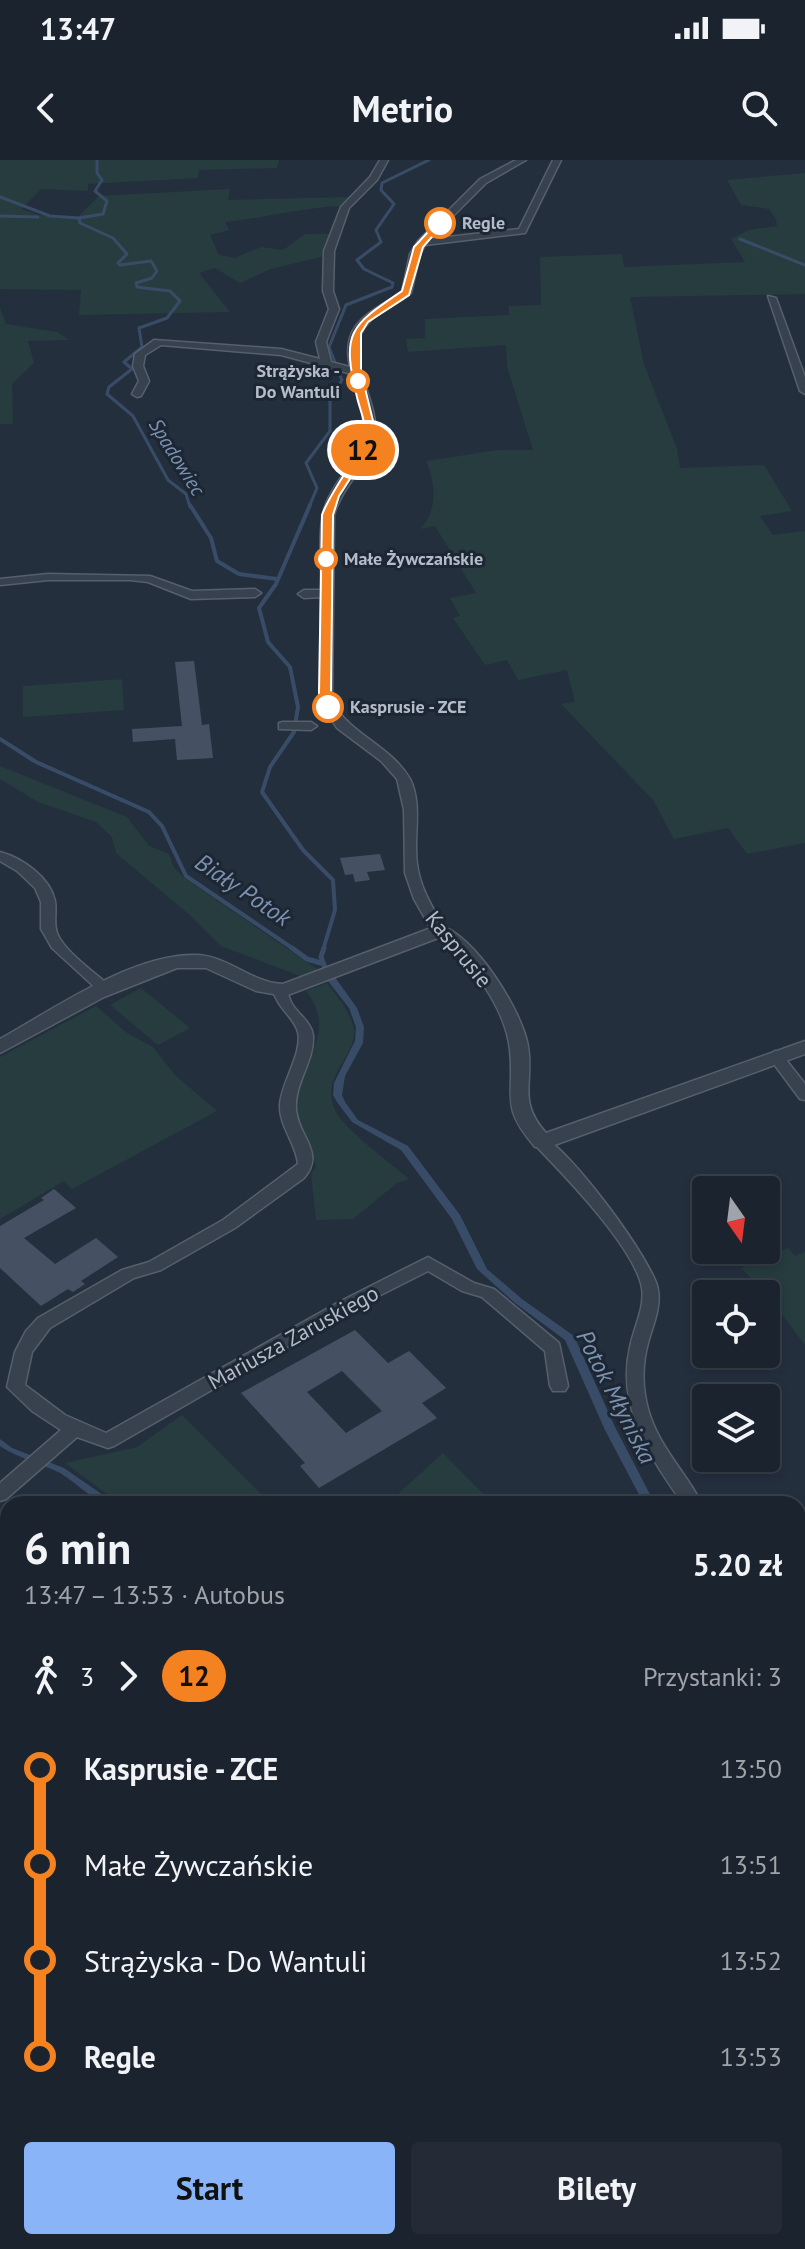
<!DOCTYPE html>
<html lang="pl">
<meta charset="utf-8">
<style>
body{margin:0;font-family:"PT Sans",sans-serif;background:#242b36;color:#f1f3f6;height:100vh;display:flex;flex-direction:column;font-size:30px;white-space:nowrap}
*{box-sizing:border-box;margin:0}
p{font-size:26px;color:#a0a4aa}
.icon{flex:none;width:44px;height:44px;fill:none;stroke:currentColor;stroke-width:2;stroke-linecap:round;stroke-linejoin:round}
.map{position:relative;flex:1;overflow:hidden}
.drawer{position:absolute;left:0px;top:1336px;width:806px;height:754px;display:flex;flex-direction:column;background:#1b232e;border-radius:24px 24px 0 0;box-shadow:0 4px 12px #0003,0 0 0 2px #39404a}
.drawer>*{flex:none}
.badge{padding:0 16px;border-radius:26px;font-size:28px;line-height:52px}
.needle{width:52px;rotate:166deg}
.tools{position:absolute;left:692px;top:1016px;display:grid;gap:16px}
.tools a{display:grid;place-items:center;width:88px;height:88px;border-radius:8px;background:#1b232e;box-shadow:0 4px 12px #0003,0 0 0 2px #39404a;font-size:40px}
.map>.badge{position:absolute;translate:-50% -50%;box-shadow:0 0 0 4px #fff}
.legs{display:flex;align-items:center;gap:12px;height:88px;padding:0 24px;font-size:26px}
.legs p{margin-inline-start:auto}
.summary{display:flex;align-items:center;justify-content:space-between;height:136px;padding:0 24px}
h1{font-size:44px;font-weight:600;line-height:60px}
.button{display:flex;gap:16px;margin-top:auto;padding:16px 24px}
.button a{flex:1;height:92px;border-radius:8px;background:#8ab4f8;color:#111;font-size:32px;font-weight:600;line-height:92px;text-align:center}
.button a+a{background:#242b36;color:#f1f3f6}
ul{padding:0 24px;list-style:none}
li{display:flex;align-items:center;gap:28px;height:96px;font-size:30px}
li i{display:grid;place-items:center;width:12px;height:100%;margin:0 10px;background:currentColor}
li i::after{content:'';width:20px;height:20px;margin:-10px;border:6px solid;border-radius:50%;background:#1b232e}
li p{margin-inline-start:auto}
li:first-child i{background:linear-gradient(#0000 50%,currentColor 0)}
li:last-child i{background:linear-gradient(currentColor 50%,#0000 0)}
.status{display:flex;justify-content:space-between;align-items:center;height:56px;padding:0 40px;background:#1b232e;direction:ltr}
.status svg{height:22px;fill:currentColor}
header{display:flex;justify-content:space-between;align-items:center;height:104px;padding:0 24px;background:#1b232e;font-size:36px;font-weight:600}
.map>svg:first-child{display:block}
</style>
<div class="status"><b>13:47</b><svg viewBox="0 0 49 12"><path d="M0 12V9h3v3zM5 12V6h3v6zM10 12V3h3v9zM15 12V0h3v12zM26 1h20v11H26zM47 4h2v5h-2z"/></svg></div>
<header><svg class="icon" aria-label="back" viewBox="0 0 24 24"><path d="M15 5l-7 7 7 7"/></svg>Metrio<svg class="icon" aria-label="search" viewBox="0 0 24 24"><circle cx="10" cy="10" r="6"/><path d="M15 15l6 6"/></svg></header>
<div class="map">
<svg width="805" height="2089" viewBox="0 0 805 2089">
<rect width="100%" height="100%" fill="#242f3e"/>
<!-- green -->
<g fill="#263c3f">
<path d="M0 0H279L277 8 199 10 198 18 88 24V31L41 29 21 49 39 55 78 57 99 36 230 29 228 40 349 37 340 46C300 48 265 58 225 62L229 70 210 75 219 95 235 98 261 87 283 90 305 74H331L325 96 271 109 240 123 215 108 199 113 230 152 79 155 81 130 0 129Z"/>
<path d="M805 13V134L630 137 644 204 677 289 680 308 764 305 792 351 760 356 773 375 805 371V683L747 694 728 668 674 679 653 640 561 544 575 542 567 510 518 520 507 500 485 505 453 458 460 456 450 438 476 433 435 366 420 369C438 351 436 323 426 301L498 290H533L507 207 506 185 408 192 406 179 425 178V159L509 155V146L541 145 540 97 622 94 624 107 745 102 731 79 749 70 777 66 776 59 769 49 741 45 727 20Z"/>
<path d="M0 148 6 164 57 172 69 180 28 181 34 203 12 224 13 264H0Z"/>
<path d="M122 519 124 550 23 557V526Z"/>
<path d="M0 606 127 657 149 686 169 694 173 706 183 717 320 811 305 818 221 786 191 756 116 693 112 677 96 662 38 642 0 619Z"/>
<path d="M327 823C337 836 348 849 353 865 361 897 317 914 336 952 345 970 392 1004 409 1019L397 1023 353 1059 316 1060 311 1014 316 1006C309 986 295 961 297 939 300 900 339 873 306 831Z"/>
<path d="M141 828 190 868 158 885 110 845Z"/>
<path d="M96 846 127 873 153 887 175 915 217 951 72 1029 64 1021 0 1059V897Z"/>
<path d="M788 1088 795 1096 805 1092V1185L766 1134 741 1108Z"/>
<path d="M182 1255 271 1344H120L65 1303 137 1287Z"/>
<path d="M443 1293 493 1344H387Z"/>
<path d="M798 1654 805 1655V1756L798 1762Z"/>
</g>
<!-- water -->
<g fill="#394c67">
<path d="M332 813 357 848 364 867 363 883 345 916 342 935 345 942 358 960 408 986 460 1055 487 1109 522 1139 574 1176 615 1267 655 1344H644L605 1270 565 1180 515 1143 477 1109 452 1059 401 990 352 962 337 942 333 935 334 923 355 881 356 867 349 848 324 816Z"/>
<path d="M0 1279 12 1288 64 1308 116 1344C94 1344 79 1324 60 1313 41 1303 19 1299 0 1286Z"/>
</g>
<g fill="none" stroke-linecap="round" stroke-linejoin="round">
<!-- stream-far2 -->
<g stroke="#394c67" stroke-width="3">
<path d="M97 0V13L102 20 95 31 107 41 103 54 79 58 80 63 113 78 127 94 118 103 120 105 151 101 157 111 152 118 136 123 137 127 170 131 180 141 167 158 139 168 142 187 124 202 132 209 109 227 107 234 133 256 168 320 186 334 190 347"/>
<path d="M0 37 50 56 79 58"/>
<path d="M0 56 38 57"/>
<path d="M740 79 805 105"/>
<path d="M309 347 317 328 306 303 330 271V240L342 220 329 187 346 145 392 127 393 123 364 109 357 100 381 82 376 70 394 44 381 30 382 23 429 0"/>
</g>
<!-- stream-far1 -->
<g stroke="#394c67" stroke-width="4">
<path d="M190 345 211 378 217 401 239 414 277 419"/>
<path d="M310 345 276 424 259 448 268 482 290 507 298 547 294 572 270 607 262 632 303 690 333 720 335 750 323 790"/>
<path d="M0 579 36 602 149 652 162 666 186 716 295 790"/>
</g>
<!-- stream -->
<g stroke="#394c67" stroke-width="5">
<path d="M292 788 307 799 321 803"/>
<path d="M324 788 321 797 327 813"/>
</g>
</g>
<!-- building -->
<g fill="#455162" fill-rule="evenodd">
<path d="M194 501 202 565 209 564 213 598 177 600 175 579 133 582 132 569 182 566 175 502Z"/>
<path d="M380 694 385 710 367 712 370 720 355 722 353 714 345 715 340 698Z"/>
<path d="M54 1029 76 1048 24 1078 55 1104 96 1078 118 1097 81 1121 85 1124 73 1132 68 1129 41 1146 0 1108V1066L44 1040 41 1038Z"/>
<path d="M355 1170 388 1203 409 1191 446 1228 422 1243 437 1258 319 1328 300 1306 305 1303 241 1233ZM342 1211 382 1251 346 1273 307 1232Z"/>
</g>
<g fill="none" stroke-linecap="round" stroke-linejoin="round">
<defs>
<g id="minor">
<path d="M380 0H388L377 20 349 48 334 91 333 131 339 149 326 182 331 202 350 207C340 162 371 153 402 132L410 94 418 81 480 19 516 0H526L486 23 430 79 519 69 553 0H561L525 73 425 85 420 94 411 133C399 144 382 149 370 161 338 192 379 237 375 273 372 303 342 325 334 355L332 542C351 575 391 586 410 619 423 645 413 676 417 704 420 729 434 750 446 771L439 775 434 774 414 739 405 713 404 650 397 619 381 601 337 568 320 542 321 437 304 438 298 434 304 430H321C322 405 317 366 326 344 331 330 340 319 348 307 373 272 363 252 352 214L281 195 161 185 145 195 143 206 149 221 141 236 137 237 132 234 139 221 133 206 135 194 154 180 281 189 320 199 316 182 329 149 323 131 324 91 341 47 370 17Z"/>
<path d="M768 136 776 138 805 217V234L800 231Z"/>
<path d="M48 414 150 416 192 431 255 429 261 433 255 437 191 439 148 422 130 420H48L0 425V419Z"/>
<path d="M283 562H311L317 566 311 570 279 569V563Z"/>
<path d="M0 692C22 698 50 717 55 741 57 754 52 767 60 779 73 798 94 812 111 827L113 830 111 833H101L52 788 41 769V742L35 728 17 711 0 701Z"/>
<path d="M280 825 285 827C288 832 289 839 292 844 299 855 311 862 313 875 315 900 294 924 296 949 298 977 326 992 304 1018L235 1068 161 1110 134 1118 50 1168 32 1192 25 1225 65 1255 106 1273 339 1142 428 1097 474 1123 494 1129 559 1183 568 1226 565 1231H553L550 1226 545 1191 482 1137 462 1131 428 1111 351 1150 114 1286 108 1288 77 1277 6 1339 0 1341V1323L61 1270 32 1251 7 1227 15 1192 26 1171 38 1158 122 1110 149 1102 223 1060 298 1004C296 983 279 966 280 945 281 923 303 893 298 872 294 857 277 848 273 830Z"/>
<path d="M775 891 780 892 805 924V940L800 939 768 896Z"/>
<path d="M542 977C566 984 655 1103 658 1130 661 1148 653 1165 648 1183 642 1205 642 1227 648 1249 658 1286 685 1311 702 1344H683C650 1297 616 1247 630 1187 634 1167 645 1148 642 1128 635 1088 565 1016 536 986L534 982Z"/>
<path d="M798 1499 805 1501V1526L798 1524Z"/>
<path d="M8 1778V1805L0 1808V1781Z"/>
<path d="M0 1861 8 1865V1890L0 1886Z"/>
<path d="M172 2082H199L202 2089H175Z"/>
<path d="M567 2082H593L596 2089H570Z"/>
</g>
<path id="tertiary" d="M439 765C475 775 522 851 528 886 534 923 517 941 546 973L805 881V894L549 987H535C499 945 515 938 510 890 506 850 471 799 438 778L285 836 256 831 206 808H177L104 837 0 893V879C54 849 133 793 197 795 228 796 252 823 283 824Z"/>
</defs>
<!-- minor casing -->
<use href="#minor" stroke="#565f6c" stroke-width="3"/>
<!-- tertiary casing -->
<use href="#tertiary" stroke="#565f6c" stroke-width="3"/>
<!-- minor -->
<use href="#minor" fill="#38414e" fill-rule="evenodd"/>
<!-- tertiary -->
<use href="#tertiary" fill="#38414e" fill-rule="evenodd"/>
</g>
<!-- line-1 -->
<path fill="#f58220" stroke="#fff" stroke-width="2" d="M437 62 444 63 423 87 409 135 368 162 361 173V212L376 273 371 286 339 336 333 355 331 533 334 547 328 550 322 547 319 533 322 355C330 331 364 290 365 273 366 262 359 247 357 237 341 172 350 166 402 131L414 87Z"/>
<!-- markers -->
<g fill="#fff" stroke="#f58220" stroke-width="4">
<circle cx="440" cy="63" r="14"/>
<circle cx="358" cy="221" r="10"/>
<circle cx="326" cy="399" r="10"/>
<circle cx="328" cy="547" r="14"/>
</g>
<g text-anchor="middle" stroke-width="6" stroke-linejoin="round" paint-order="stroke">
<!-- far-stop labels -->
<g font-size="18" font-weight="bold" fill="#b4bcc9" stroke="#1d2633" text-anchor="start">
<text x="462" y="69">Regle</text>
<text x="340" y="217" text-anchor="end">Strążyska -<tspan x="340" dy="21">Do Wantuli</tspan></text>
<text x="344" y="405">Małe Żywczańskie</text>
<text x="350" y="553">Kasprusie - ZCE</text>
</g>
<!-- far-water labels -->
<g font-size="20" font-style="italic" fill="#7c92b1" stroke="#1d2633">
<text transform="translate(177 297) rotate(58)" y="7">Spadowiec</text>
</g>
<!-- street labels -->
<g font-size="22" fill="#b4bcc9" stroke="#1d2633">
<text transform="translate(459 789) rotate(51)" y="8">Kasprusie</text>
<text transform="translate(293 1177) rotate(-29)" y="8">Mariusza Zaruskiego</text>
</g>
<!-- water labels -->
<g font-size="24" font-style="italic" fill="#7c92b1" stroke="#1d2633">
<text transform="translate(243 730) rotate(34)" y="8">Biały Potok</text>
<text transform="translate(616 1237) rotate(63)" y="8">Potok Młyniska</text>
</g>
</g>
</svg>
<div class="tools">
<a><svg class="needle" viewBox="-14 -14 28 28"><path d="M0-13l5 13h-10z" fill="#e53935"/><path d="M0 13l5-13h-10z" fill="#a0a4aa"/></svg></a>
<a><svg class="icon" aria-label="locate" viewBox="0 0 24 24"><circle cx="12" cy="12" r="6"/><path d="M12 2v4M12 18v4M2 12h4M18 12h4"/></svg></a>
<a><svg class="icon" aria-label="layers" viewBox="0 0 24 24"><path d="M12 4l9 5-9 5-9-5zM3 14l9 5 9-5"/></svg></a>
</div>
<b class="badge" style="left:363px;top:290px;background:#f58220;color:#111">12</b>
<section class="drawer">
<div class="summary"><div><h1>6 min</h1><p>13:47 – 13:53 · Autobus</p></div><b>5.20 zł</b></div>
<div class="legs"><svg class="icon" aria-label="walk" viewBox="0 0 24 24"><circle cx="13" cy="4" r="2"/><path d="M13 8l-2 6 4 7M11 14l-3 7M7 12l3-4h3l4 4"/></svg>3<svg class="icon" aria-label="forward" viewBox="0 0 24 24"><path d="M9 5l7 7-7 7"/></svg><b class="badge" style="background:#f58220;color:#111">12</b><p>Przystanki: 3</p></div>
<ul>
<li><i style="color:#f58220"></i><b>Kasprusie - ZCE</b><p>13:50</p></li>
<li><i style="color:#f58220"></i><span>Małe Żywczańskie</span><p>13:51</p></li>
<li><i style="color:#f58220"></i><span>Strążyska - Do Wantuli</span><p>13:52</p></li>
<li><i style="color:#f58220"></i><b>Regle</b><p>13:53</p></li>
</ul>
<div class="button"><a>Start</a><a>Bilety</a></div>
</section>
</div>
